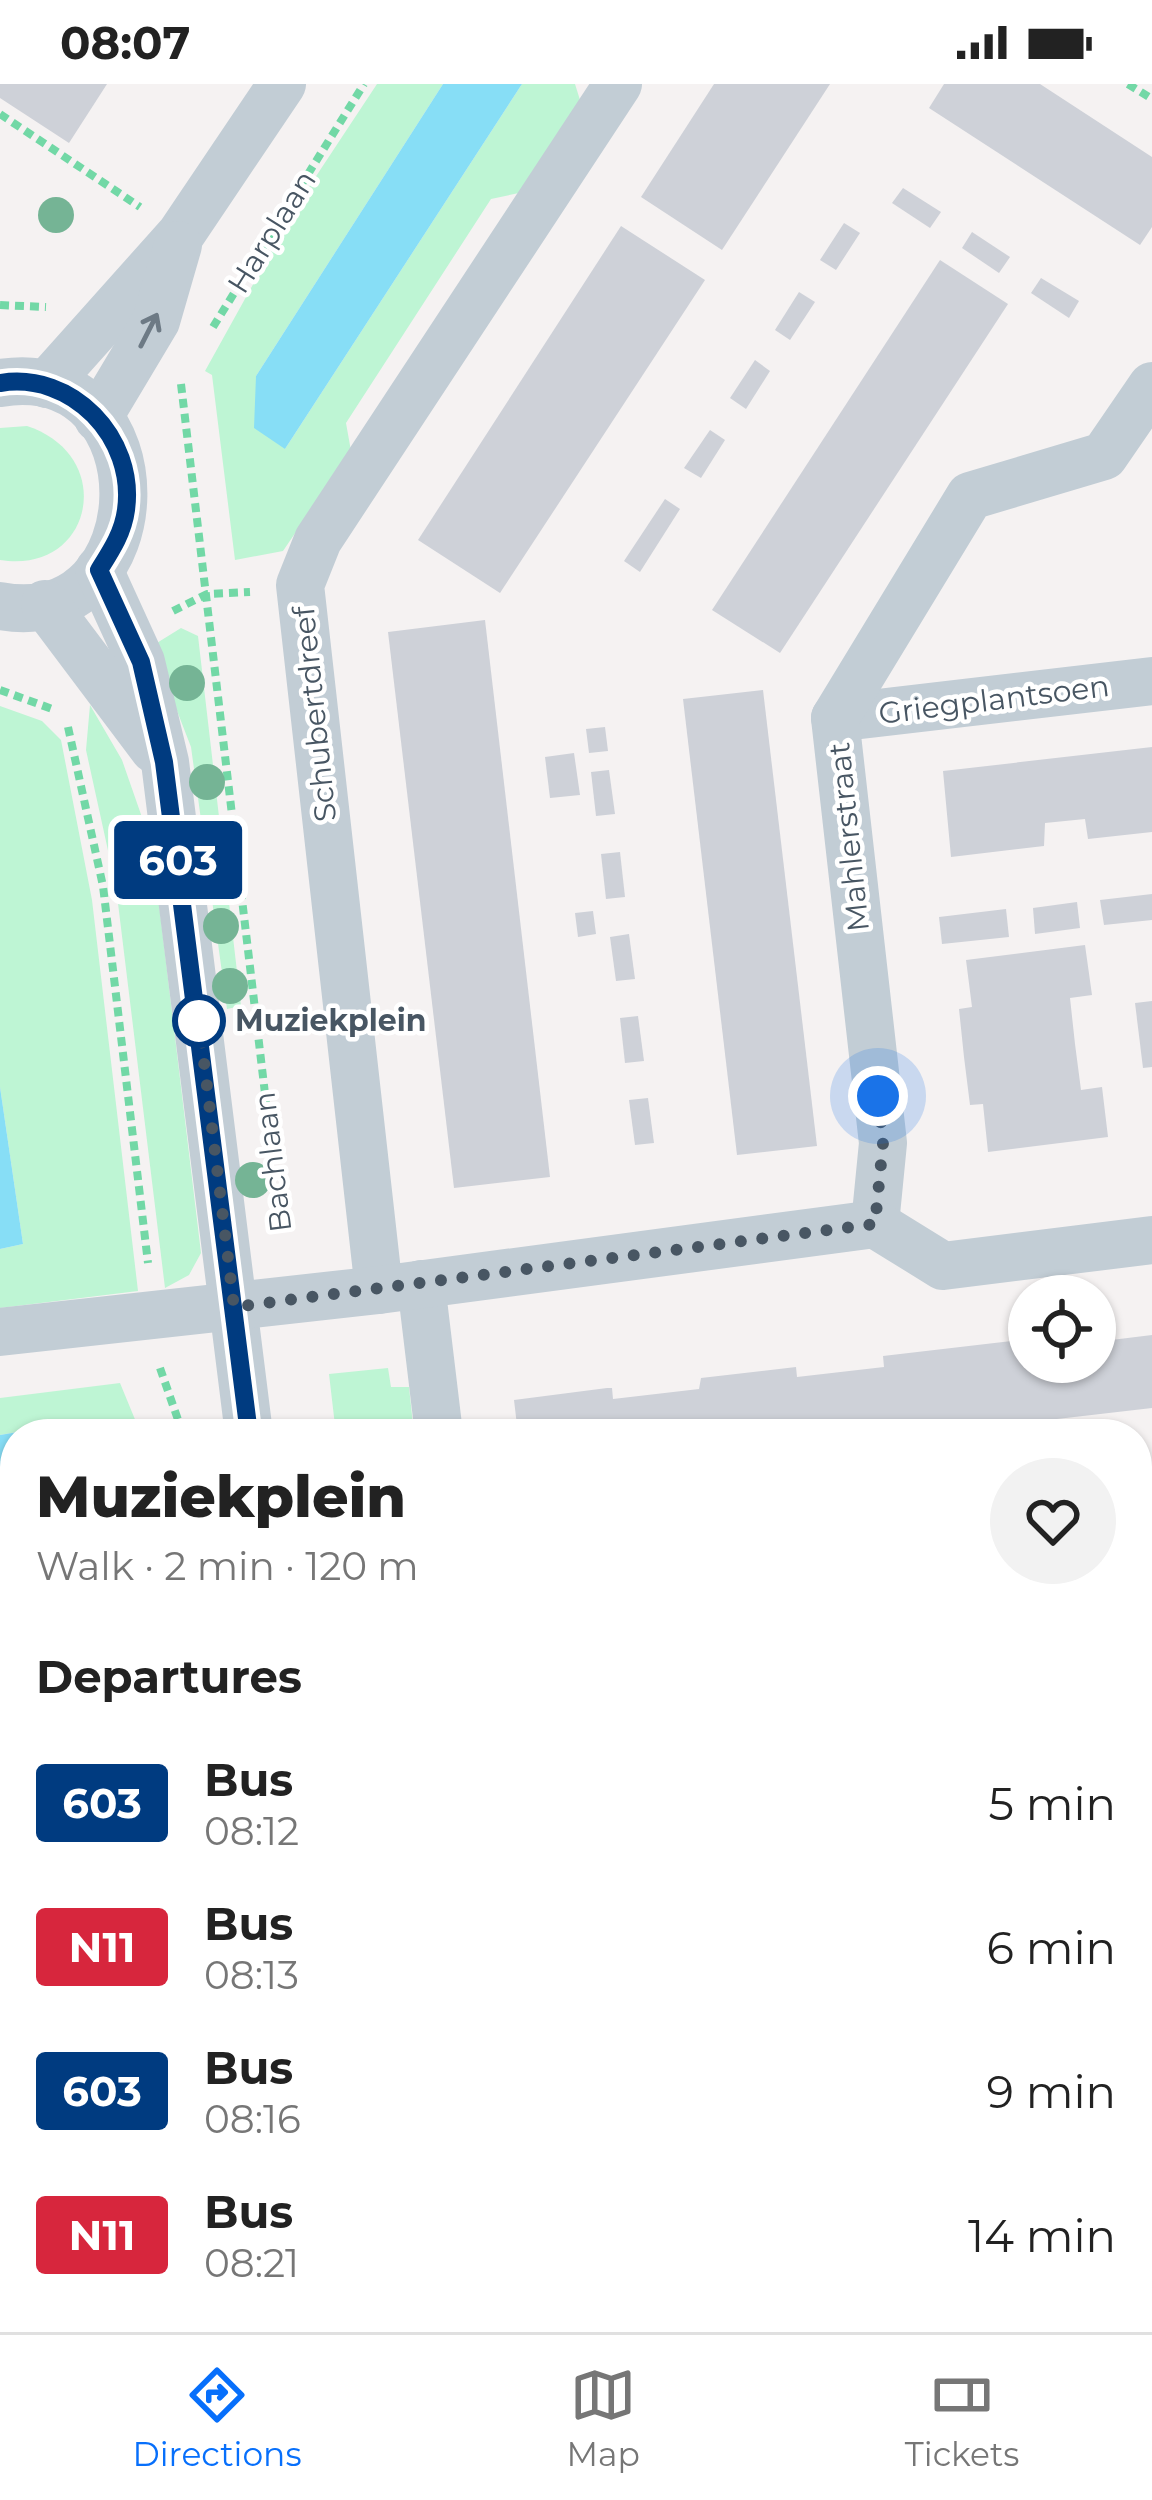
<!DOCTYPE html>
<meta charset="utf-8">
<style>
body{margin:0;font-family:Montserrat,sans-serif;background:#f2f2f2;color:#222;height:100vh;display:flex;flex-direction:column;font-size:45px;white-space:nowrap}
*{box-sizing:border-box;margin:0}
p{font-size:39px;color:#767676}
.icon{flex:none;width:66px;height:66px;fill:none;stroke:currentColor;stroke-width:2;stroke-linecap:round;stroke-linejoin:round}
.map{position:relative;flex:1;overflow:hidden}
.drawer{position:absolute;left:0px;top:1335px;width:1152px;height:915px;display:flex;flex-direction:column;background:#fff;border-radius:48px 48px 0 0;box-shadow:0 3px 9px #0004}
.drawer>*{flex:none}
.badge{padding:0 24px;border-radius:9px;font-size:42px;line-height:78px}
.fabs{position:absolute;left:1008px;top:1191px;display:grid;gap:24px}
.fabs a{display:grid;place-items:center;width:108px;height:108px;border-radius:50%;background:#fff;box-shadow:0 3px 9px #0004;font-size:60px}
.you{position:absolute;width:60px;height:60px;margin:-30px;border:9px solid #fff;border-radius:50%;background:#1a73e8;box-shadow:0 0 0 18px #1a73e833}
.map>.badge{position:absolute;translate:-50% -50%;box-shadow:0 0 0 6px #fff}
h2{padding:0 36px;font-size:45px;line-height:108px}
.round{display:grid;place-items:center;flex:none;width:126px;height:126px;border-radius:63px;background:#f2f2f2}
.headline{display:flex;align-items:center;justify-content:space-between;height:204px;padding:0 36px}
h1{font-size:57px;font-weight:800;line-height:90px}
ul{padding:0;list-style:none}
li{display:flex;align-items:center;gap:36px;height:144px;padding:0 36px}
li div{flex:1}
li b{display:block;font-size:45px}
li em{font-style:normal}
li .badge{min-width:132px;font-weight:700;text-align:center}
.status{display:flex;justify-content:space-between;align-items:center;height:84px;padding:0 60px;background:#fff;direction:ltr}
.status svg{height:33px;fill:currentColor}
.tabs{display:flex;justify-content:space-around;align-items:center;height:168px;border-top:3px solid #e0e0e0;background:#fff;font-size:33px;color:#767676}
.tabs a{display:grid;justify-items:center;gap:6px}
.tabs .selected{color:#076ffb}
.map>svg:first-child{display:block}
</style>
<div class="status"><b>08:07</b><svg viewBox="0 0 49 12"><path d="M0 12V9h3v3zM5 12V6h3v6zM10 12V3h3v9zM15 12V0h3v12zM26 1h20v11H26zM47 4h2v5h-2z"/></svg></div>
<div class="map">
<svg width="1152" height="2248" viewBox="0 0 1152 2248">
<rect width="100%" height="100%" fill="#f5f2f2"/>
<!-- green -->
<g fill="#bef5d4">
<path d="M377 0H443L256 292 285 365 522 0H575L580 16 519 109 491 115 346 339 351 367 283 467 235 476 212 291 205 287 297 121Z"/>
<path d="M27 342C118 372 93 491 0 476V344Z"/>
<path d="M181 544 198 552 241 922 227 925 191 663 152 562Z"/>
<path d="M90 621 122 676 152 762 201 1169 189 1191 165 1204 116 803 86 666Z"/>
<path d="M0 622 42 637 61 656 92 816 138 1207 0 1224V1165L23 1160 0 1003Z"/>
<path d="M388 1284 391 1303H409L414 1350H336L329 1290Z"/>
<path d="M120 1299 141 1350H42L40 1344 0 1351V1314Z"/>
<path d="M0 1486 15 1579V1808L0 1712Z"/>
<path d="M15 2046V2235H153L124 2248H10L0 2195V2049Z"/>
<path d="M1152 2209V2248H807L909 2235H1137V2211Z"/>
<path d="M332 2235H442L449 2248H325Z"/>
</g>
<!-- water -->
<g fill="#87def6">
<path d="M443 0H522L285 365 254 344 256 292Z"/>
<path d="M0 1003 23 1160 0 1165Z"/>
<path d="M41 1344 42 1350H15V1579L0 1485V1351Z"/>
</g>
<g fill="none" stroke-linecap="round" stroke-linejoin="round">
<!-- stream -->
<path stroke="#87def6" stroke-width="16" d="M1106 2248 1152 2243"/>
</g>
<!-- building -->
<g fill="#ced1d8">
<path d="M0 0H107L69 59 0 14Z"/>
<path d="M714 0H830L722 166 641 113Z"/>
<path d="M944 0H1040L1152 73V143L1140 161 929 24Z"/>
<path d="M903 104 941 128 930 144 892 119Z"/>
<path d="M844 139 860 149 836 186 820 176Z"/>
<path d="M621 142 705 196 500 509 418 456Z"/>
<path d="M972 148 1010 173 999 189 962 164Z"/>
<path d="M940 176 1008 220 780 569 712 526Z"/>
<path d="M1041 194 1079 217 1069 234 1031 209Z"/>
<path d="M799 208 815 218 790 256 775 246Z"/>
<path d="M755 276 770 287 746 325 730 314Z"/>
<path d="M710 346 725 356 701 394 684 384Z"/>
<path d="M665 415 680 425 640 488 624 477Z"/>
<path d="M485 536 550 1093 454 1104 388 548Z"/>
<path d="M763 606 817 1062 737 1071 683 615Z"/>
<path d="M605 643 608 667 589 669 586 645Z"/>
<path d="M1152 663V748L1088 755 1085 735 1045 739 1044 762 951 773 943 687Z"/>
<path d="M574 669 580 711 550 714 545 673Z"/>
<path d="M609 686 615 730 596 732 591 688Z"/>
<path d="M620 768 625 813 606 815 601 770Z"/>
<path d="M1152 810V836L1104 841 1100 816Z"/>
<path d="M1077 818 1080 844 1035 850 1033 824Z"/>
<path d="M1006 825 1009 853 942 860 939 833Z"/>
<path d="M593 827 596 850 578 853 575 829Z"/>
<path d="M629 850 635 895 616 897 610 853Z"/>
<path d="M1085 861 1092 911 1070 914 1075 960 1081 1006 1102 1003 1108 1053 988 1068 983 1020 970 1021 964 973 959 925 972 923 966 876Z"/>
<path d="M1152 917V983L1143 984 1135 919Z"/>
<path d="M638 932 644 977 625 979 620 934Z"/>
<path d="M648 1014 654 1059 635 1061 629 1016Z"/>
<path d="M1152 1251V1324L929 1350H518L514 1316 607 1304H612L613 1315 699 1305 701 1294 796 1283 797 1293 884 1283 883 1272 1029 1255V1278H1095V1258Z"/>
<path d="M1152 1401V1428L1139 1429 1137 1402Z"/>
<path d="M1137 1532 1152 1538V1626L1137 1628Z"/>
<path d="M1152 1800V1893L1137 1895V1802Z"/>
</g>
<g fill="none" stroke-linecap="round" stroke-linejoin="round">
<!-- path -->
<g stroke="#72d8a6" stroke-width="8" stroke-dasharray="9 6" stroke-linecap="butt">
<path d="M1128 0 1152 15"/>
<path d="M0 30 140 123"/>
<path d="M0 221 46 223"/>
<path d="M213 243 364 0"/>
<path d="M181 300 266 1018"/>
<path d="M173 527 207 510 250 508"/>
<path d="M0 606 55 626"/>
<path d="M68 643 103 802 148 1179"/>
<path d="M160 1284 183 1350"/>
<path d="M569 2235 572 2248"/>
<path d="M157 2248 176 2235"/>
</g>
<!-- street -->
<g stroke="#c2cdd5" stroke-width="48">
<path d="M0 299C168 272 161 552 0 522"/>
<path d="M47 300 181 150 282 0"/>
<path d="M98 334 156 237 178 161"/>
<path d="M99 486 141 578 165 678 249 1350"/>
<path d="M45 520 154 665"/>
<path d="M835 634 1152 597"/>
<path d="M875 1140 883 1059 835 634 970 412 1104 372 1152 302"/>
<path d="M421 1200 439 1350"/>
<path d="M379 1206 300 501 318 456 618 0"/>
<path d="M0 1248 379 1206 875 1140 943 1182 1152 1156"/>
<path d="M1137 1718 1152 1716"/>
</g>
<!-- secondary -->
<g stroke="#c4cfdd" stroke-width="66">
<path d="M1137 2185 1152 2184"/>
<path d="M489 2235 492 2248"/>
<path d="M282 2248 286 2235"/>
<path d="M654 2248 681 2235"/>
</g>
</g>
<!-- trees -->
<g fill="#75b495">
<circle cx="56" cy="131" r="18"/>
<circle cx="187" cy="599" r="18"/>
<circle cx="207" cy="698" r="18"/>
<circle cx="216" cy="765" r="18"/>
<circle cx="221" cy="842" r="18"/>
<circle cx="230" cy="902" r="18"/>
<circle cx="253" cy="1096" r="18"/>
</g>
<!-- one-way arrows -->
<defs><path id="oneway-shaft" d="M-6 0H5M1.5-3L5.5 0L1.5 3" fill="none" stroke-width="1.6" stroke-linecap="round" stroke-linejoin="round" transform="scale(3)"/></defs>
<use stroke="#6d7a85" href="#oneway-shaft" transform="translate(149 246) rotate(-63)"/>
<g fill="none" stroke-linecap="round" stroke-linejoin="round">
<defs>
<path id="line" d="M0 299C72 287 136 354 126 426 123 449 111 467 99 486L141 578 164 678 249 1350"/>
</defs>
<!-- line casing -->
<use href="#line" stroke="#fff" stroke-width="27"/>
<!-- line -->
<use href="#line" stroke="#003b80" stroke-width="18"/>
<!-- walk -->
<path stroke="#485663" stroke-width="12" stroke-dasharray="0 21.6" d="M199 937 234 1223 875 1140 883 1059 878 1012"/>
</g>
<!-- markers -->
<circle fill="#fff" stroke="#003b80" stroke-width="6" cx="199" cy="937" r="24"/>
<g text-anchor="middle" stroke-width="9" stroke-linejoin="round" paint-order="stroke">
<!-- street labels -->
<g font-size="30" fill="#485663" stroke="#fff">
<text transform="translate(272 148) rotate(-58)" y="10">Harplaan</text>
<text transform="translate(994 616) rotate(-7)" y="10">Griegplantsoen</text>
<text transform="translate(315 630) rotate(-96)" y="10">Schubertdreef</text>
<text transform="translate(849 753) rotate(-96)" y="10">Mahlerstraat</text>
<text transform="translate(273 1078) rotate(-97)" y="10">Bachlaan</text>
</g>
<!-- stop labels -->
<g font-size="30" font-weight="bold" fill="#485663" stroke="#fff" text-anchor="start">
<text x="235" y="947">Muziekplein</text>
</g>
</g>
</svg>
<div class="fabs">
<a><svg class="icon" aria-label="locate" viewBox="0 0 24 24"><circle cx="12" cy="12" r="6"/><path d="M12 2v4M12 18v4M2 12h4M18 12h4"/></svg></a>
</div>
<div class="you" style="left:878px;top:1012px"></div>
<b class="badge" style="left:178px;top:776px;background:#003b80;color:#fff">603</b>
<section class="drawer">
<div class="headline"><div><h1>Muziekplein</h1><p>Walk · 2 min · 120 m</p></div><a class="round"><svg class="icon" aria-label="heart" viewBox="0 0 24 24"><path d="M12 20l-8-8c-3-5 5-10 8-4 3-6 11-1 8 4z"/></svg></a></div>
<h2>Departures</h2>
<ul>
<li><span class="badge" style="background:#003b80;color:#fff">603</span><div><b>Bus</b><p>08:12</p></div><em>5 min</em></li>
<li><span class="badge" style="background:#d7263d;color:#fff">N11</span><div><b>Bus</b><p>08:13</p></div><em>6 min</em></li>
<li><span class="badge" style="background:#003b80;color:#fff">603</span><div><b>Bus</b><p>08:16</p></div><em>9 min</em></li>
<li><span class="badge" style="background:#d7263d;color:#fff">N11</span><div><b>Bus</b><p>08:21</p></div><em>14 min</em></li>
</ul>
</section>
</div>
<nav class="tabs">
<a class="selected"><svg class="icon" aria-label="directions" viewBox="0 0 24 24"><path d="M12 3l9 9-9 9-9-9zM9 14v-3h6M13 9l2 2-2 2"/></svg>Directions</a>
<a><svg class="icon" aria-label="map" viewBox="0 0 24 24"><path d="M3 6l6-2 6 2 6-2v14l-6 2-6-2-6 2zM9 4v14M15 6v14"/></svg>Map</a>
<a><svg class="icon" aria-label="tickets" viewBox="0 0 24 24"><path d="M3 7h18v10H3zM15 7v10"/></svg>Tickets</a>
</nav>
